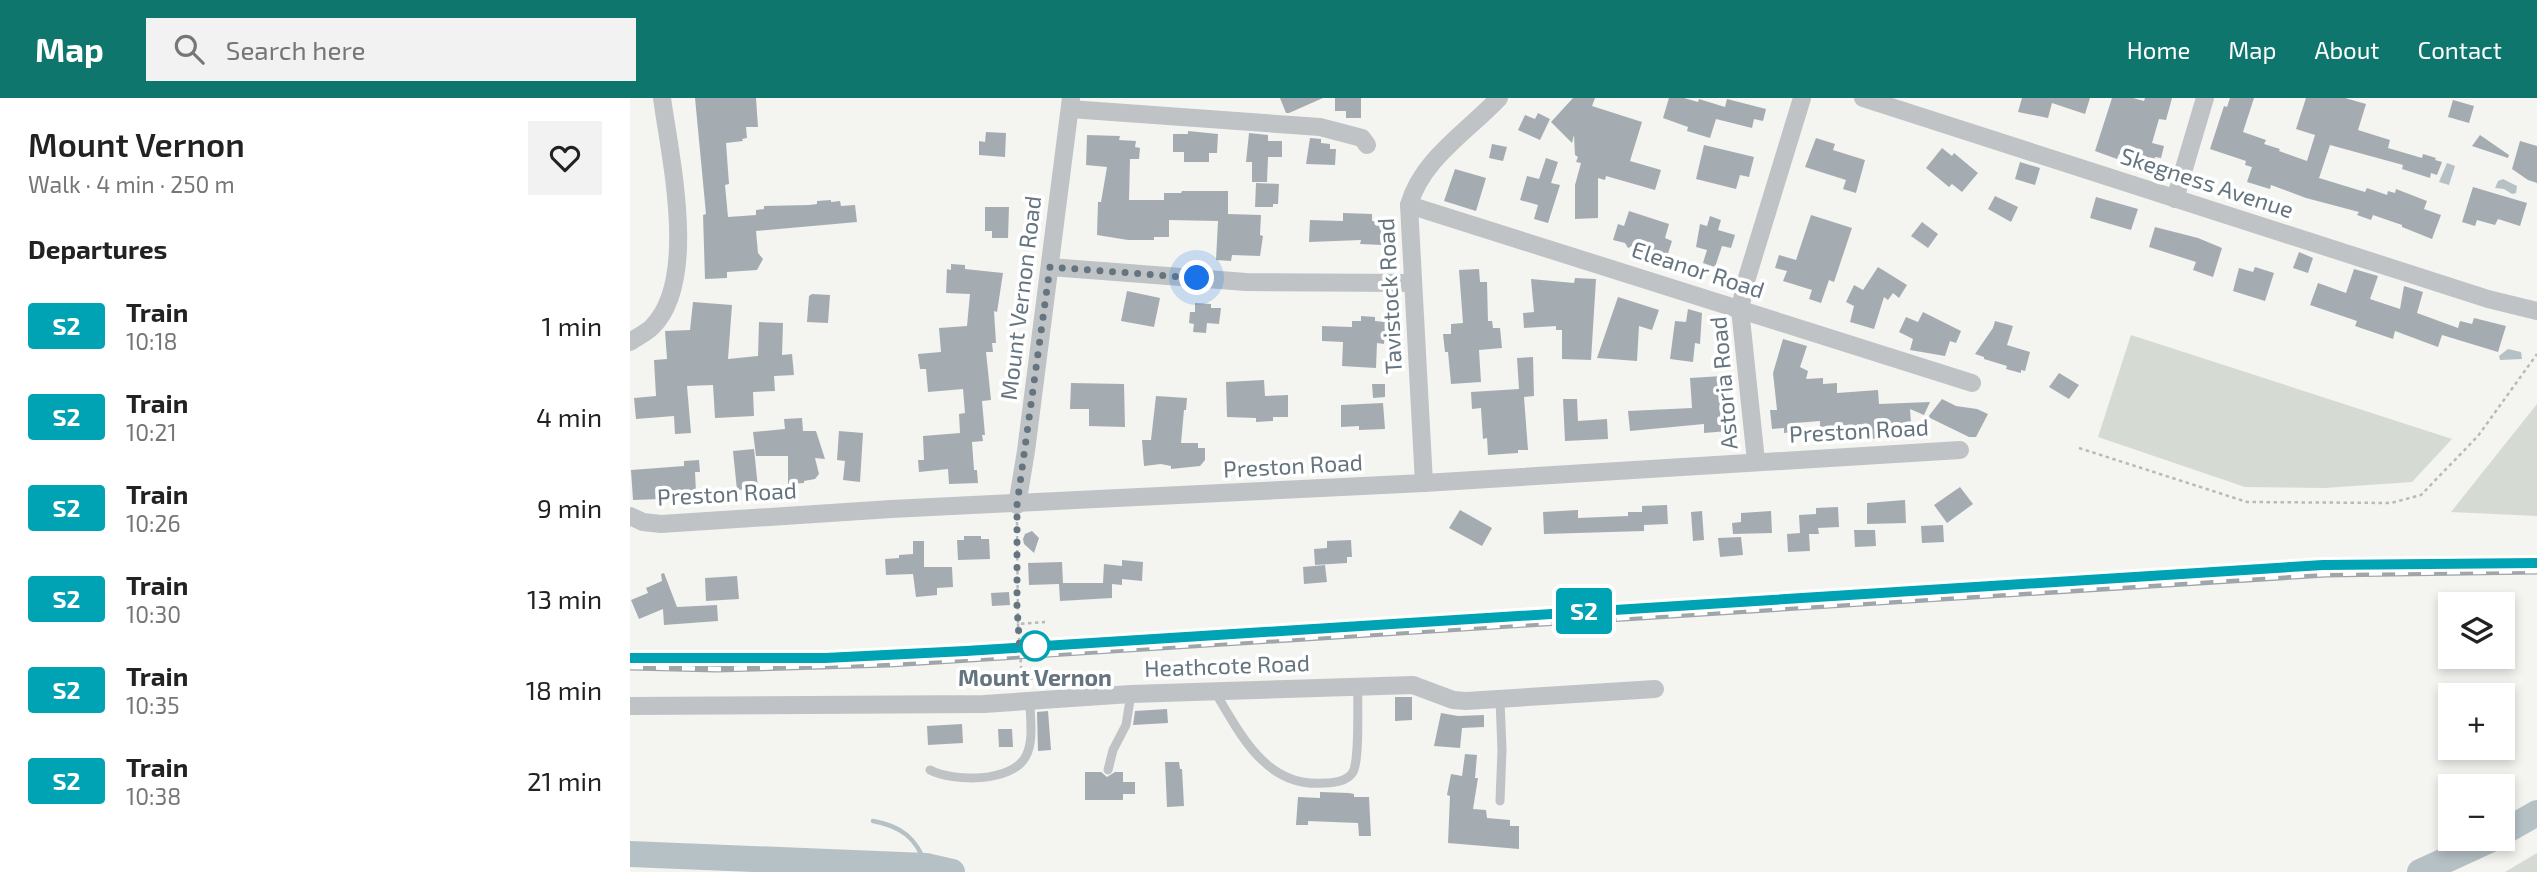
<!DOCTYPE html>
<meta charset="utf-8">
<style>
body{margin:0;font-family:"Exo 2",sans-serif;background:#f2f2f2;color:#222;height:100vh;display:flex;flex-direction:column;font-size:26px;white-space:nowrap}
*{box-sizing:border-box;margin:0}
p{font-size:23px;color:#767676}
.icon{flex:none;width:38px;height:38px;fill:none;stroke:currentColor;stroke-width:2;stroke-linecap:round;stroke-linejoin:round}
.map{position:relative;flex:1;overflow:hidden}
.panel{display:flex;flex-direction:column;background:#fff;width:630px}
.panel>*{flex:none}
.badge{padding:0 14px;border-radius:5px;font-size:24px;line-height:46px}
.controls{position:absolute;left:1808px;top:494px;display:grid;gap:14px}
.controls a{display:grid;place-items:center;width:77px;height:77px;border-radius:0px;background:#fff;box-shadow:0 4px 10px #0003;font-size:35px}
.you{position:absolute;width:35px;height:35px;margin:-18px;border:5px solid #fff;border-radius:50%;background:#1a73e8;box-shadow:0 0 0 10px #1a73e833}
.map>.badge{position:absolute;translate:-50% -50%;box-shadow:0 0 0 4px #fff}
h2{padding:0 28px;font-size:26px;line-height:63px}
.round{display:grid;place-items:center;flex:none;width:74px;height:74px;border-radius:0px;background:#f2f2f2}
.head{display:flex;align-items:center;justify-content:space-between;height:119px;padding:0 28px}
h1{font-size:33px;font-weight:600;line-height:52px}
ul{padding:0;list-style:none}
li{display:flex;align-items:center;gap:21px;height:91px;padding:0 28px}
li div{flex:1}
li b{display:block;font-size:26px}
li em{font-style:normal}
li .badge{min-width:77px;font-weight:700;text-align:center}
header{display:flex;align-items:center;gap:42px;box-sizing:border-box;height:98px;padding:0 35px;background:#0f766e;color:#fff}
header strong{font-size:33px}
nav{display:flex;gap:38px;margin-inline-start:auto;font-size:24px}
.search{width:490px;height:63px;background:#f2f2f2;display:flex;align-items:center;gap:18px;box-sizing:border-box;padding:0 24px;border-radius:0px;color:#767676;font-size:26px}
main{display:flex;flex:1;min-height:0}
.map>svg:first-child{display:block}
</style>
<header>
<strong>Map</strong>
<div class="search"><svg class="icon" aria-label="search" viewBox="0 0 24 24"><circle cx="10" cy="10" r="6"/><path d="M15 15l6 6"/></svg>Search here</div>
<nav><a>Home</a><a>Map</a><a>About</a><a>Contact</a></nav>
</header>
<main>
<section class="panel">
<div class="head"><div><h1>Mount Vernon</h1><p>Walk · 4 min · 250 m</p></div><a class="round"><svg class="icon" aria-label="heart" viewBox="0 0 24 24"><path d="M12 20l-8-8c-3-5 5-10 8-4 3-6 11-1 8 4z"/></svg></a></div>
<h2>Departures</h2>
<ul>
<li><span class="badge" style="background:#00a3b4;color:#fff">S2</span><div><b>Train</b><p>10:18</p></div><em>1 min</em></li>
<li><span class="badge" style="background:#00a3b4;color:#fff">S2</span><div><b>Train</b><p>10:21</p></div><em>4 min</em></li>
<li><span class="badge" style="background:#00a3b4;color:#fff">S2</span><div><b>Train</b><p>10:26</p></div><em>9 min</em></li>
<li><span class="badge" style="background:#00a3b4;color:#fff">S2</span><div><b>Train</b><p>10:30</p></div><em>13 min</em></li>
<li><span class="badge" style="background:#00a3b4;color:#fff">S2</span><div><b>Train</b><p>10:35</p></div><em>18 min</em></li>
<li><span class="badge" style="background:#00a3b4;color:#fff">S2</span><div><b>Train</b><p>10:38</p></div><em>21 min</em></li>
</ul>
</section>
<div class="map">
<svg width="1907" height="774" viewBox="0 0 1907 774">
<rect width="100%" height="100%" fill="#f4f4f1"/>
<!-- green -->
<g fill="#d5dbd2">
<path d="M1501 237 1822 341 1782 384 1694 390 1615 389 1468 339Z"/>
<path d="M1907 306V418L1821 414Z"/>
<path d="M1907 755V774H1875Z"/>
</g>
<!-- water -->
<g fill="#b6c1c5">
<path d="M1817 65 1825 68 1819 87 1809 84Z"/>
<path d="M1873 81 1887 88 1886 95 1882 96 1874 91 1865 90 1868 83Z"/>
<path d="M1878 251 1891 254 1892 261 1870 262 1869 258Z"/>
</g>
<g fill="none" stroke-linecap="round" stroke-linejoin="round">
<!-- stream -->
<path stroke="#b6c1c5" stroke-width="4.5" d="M243 723C271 728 287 740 296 768"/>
<!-- river -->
<g stroke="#b6c1c5" stroke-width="26">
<path d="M1872 735 1907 715"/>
<path d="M0 756 296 768 322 774"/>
<path d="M1790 774 1864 740"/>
</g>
</g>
<!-- building -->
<g fill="#a5acb1">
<path d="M65 0H126L128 29H116L117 40 112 41 113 43 96 45 99 86 95 87 98 119 126 117V112L134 111V108L179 107 187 106V103L201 102V104L210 103 211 108 225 107 227 124 126 133 128 155 133 161 127 172 97 174V180L75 181 73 117 76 116Z"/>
<path d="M650 0H693L659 15H656Z"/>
<path d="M705 0H731V20H716V13H705Z"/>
<path d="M943 0H965L962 8 1012 24 1000 63 1031 72 1025 92 976 78 975 82 968 80V120L945 121V87L951 65 946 64 948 59 945 57 944 37 942 45 921 24Z"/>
<path d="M1039 0H1054L1068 4 1069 1 1095 9 1097 1 1136 11 1133 23 1124 21 1122 30 1086 21 1080 40 1057 33 1058 29 1033 20Z"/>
<path d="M1392 0H1460L1455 16 1422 5 1418 20 1388 14Z"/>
<path d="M1482 0H1503L1514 3 1515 0H1542L1536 22 1529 21 1522 45 1534 48 1531 60 1525 59 1521 70 1509 67 1511 62 1489 56 1487 61 1465 53Z"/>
<path d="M1600 0H1624L1613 34 1636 42 1634 46 1650 51 1649 53 1677 63 1685 37 1666 31 1676 0H1715L1736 6 1728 32 1760 42 1758 50 1792 60 1793 56 1806 60 1805 62 1812 64 1807 77 1801 75 1800 80 1772 71 1773 67 1700 47 1689 80 1735 94 1737 90 1757 97 1758 93 1765 95 1766 91 1797 103 1794 111 1811 117 1802 141 1772 129V127L1743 117 1741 122 1727 117 1729 114 1676 100 1641 87 1640 91 1617 84 1622 69 1615 67 1616 63 1580 51 1594 8 1597 9Z"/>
<path d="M1823 2 1844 8 1839 25 1818 19Z"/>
<path d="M908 15 920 21 910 42 888 32 895 17 905 21Z"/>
<path d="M558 33 588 36 587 55H579V64H554V54H543V36H558Z"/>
<path d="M356 34 376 35 375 59 349 57V43L355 44Z"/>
<path d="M619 35 638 37V43H652V59H638L637 84H622V64H616Z"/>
<path d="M457 37 490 38 489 42 506 43 505 49 510 50 509 61H500L499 102H534V95H551L552 93H598V116L631 117 630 137 633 138 630 158 602 157 601 163 586 162 588 123 539 122V139H524V142H498L467 137 468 104H471L477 69 456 67Z"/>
<path d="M1850 37 1879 57 1878 60 1842 48Z"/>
<path d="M680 40 691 41V45L700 46V51H706L705 67 676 66Z"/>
<path d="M1186 40 1205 46 1203 52 1235 62 1226 95 1213 91 1216 82 1175 69Z"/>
<path d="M1890 43 1907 48V85L1898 82 1882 71Z"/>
<path d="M862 46 877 49 873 63 859 60Z"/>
<path d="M1074 47 1124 59 1119 79 1110 77 1106 91 1066 81Z"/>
<path d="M1312 50 1322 58 1324 55 1348 75 1332 94 1322 86 1319 89 1296 70Z"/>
<path d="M916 60 928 64 921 85 930 87 918 125 904 121 908 107 890 102 897 78 909 81Z"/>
<path d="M1390 64 1410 70 1405 87 1385 81Z"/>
<path d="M825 71 856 80 846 113 814 103Z"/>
<path d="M626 85 649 86 648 106H643V109H625Z"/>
<path d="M1843 89 1897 105 1890 128 1868 121 1865 127 1847 122 1845 128 1832 124Z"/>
<path d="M1365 98 1388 109 1381 124 1358 111Z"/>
<path d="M1466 99 1508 111 1501 132 1460 120Z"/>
<path d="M355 109H379L378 140H362V133H355Z"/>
<path d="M999 113 1039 126 1035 140 1042 143 1035 165 1019 160 1022 151 1006 146 998 150 995 145 983 142 988 126 994 128Z"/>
<path d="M713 115 742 116V123L750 124 753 147 730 146 731 142 679 144 680 122 713 123Z"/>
<path d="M1181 117 1222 130 1204 184 1199 182 1191 205 1179 201 1182 192 1153 183 1157 173 1145 170 1149 157 1166 162Z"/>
<path d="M1080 118 1091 122 1088 132 1105 137 1101 150 1092 148 1085 169 1073 165 1077 152 1066 149 1070 126 1077 128Z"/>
<path d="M1292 124 1308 136 1298 150 1281 138Z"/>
<path d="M1525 129 1568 140 1592 150 1583 179 1563 172 1566 164 1519 149Z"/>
<path d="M1669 154 1683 160 1678 175 1663 170Z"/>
<path d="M321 166 335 167V171L373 175 367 214 364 213 366 245H362L363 254H356L361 302 352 303 355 337H352L353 343 342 344 344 372H347L348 385 319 386 318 371 289 374 288 362H294L293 338 330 335 329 316 335 315 333 291 298 294 296 271H290L288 256 311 254 309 230 337 228 340 196 316 195 317 171 321 172Z"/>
<path d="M1248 169 1277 187 1269 200 1263 195 1258 202 1254 199 1244 231 1220 224 1224 208 1216 204 1224 187 1233 192Z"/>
<path d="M1625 169 1644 175 1635 203 1603 193 1609 170 1623 174Z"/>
<path d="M849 171 850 184H857L858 223H862L863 230H870L872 250 849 252 851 284 821 286 818 254H815L813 236H821V226L833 225 829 172Z"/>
<path d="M1724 171 1748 178 1740 201 1770 211 1774 188 1793 194 1787 215 1828 230 1830 223 1842 226 1844 220 1876 228 1868 254 1812 237 1808 249 1765 233 1763 241 1725 228 1727 223 1680 207 1688 185 1716 195Z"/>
<path d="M945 180 966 181 961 262 932 261V232H926V228L894 230 893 215 904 214 901 181 944 185Z"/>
<path d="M497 193 530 200 524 229 491 223Z"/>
<path d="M182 196 200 197 198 225 177 224 179 198Z"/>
<path d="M988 199 1029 212 1022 232 1009 228 1007 263 967 260Z"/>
<path d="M63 204 102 207 98 261 128 258 129 224 153 225 152 257 162 256 164 277 144 278 145 293 123 294 124 318 85 320 83 287 57 288 61 335 45 336 44 318 6 321 4 300 26 298 24 262 37 261 35 233 60 232Z"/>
<path d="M565 205 581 206V210H591L589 226 577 225 576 235 563 234 564 226 559 225 560 214H565Z"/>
<path d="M1058 211 1072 215 1070 246 1065 245 1063 264 1040 261 1045 223 1056 224Z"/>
<path d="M1293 214 1331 233 1326 245 1320 243 1315 258 1280 252 1283 241 1269 234 1276 219 1288 224Z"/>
<path d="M731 218 745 219V223L755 224 754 246 747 245 746 270 712 268 713 244 692 243V228L722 229V223H731Z"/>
<path d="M1365 223 1383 228 1377 247 1400 254 1395 273 1391 272V275L1376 271 1377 268 1354 261V259L1345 256 1363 230Z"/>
<path d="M1153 241 1177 248 1170 269 1178 273 1176 281 1193 280V286L1207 285V295L1248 292 1249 306 1300 304 1294 317 1280 311 1281 325 1254 327 1255 340 1220 342 1218 327 1190 329V323L1165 325V334L1154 335V330L1142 331 1140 312H1147L1143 275Z"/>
<path d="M903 259 904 298 894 299 898 352H888V355L858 357 857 340 853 341 851 310 842 311 841 294 889 291 887 260Z"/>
<path d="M1429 275 1449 287 1439 301 1419 289Z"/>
<path d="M1092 278 1095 294 1098 293 1099 308H1096L1098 333 1074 335V326L1000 333 998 313 1062 310 1060 280Z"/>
<path d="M634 282 635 298 658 297V319H643V323L626 324V320L597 319 596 284Z"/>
<path d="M441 285 494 286 495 329 459 328V311H440Z"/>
<path d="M742 286H755V299L743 300Z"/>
<path d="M526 298 557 300 556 312H554L551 345H568V350H575V362L570 368 541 371V368L531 366 514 368 512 342H521Z"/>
<path d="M933 301H947L948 323 977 321 978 341 935 343Z"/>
<path d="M1312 301 1326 308 1347 311 1358 316 1346 339H1339L1298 319Z"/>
<path d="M753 305 755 331 729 332V328L711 329V307Z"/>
<path d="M172 320 173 333H186L195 361 185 360 189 376 185 381 174 383V385L158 386V358H126L123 334 155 331 154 321Z"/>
<path d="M209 333 233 335 230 384 213 382 215 363 207 362Z"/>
<path d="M124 351 128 390 107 392 103 353Z"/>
<path d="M69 362 70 374H65L66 394H61V400L3 402 1 372 54 368V363Z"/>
<path d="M1330 389 1343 406 1317 425 1304 407Z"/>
<path d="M1275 402 1276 425 1237 426V405Z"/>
<path d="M1037 407 1038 426 1014 427V433L914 436 913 414 948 412V420L998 418V414H1012V408Z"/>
<path d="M1208 409 1209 429 1188 430 1189 436H1179L1180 453 1158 454 1157 436 1170 435 1169 417 1186 416V410Z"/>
<path d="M830 412 862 430 852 448 819 430Z"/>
<path d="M1072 413 1074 442 1063 443 1061 414Z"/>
<path d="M1141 413 1142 435 1103 436 1102 425 1111 424V415Z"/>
<path d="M1313 427 1314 444 1292 445 1291 428Z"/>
<path d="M1224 432H1245L1246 448 1225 449Z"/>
<path d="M402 433 409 440 404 455 394 446 393 441 395 436Z"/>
<path d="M334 438H351V441H359L360 461 328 462 327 442H334Z"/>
<path d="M1111 439 1113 457 1090 459 1088 440Z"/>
<path d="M721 442 722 459H717V465L685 467 684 451 697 450V443Z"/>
<path d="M283 443H294V469H322L323 489 307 490V497L286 499 283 476 256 477 255 461 269 460V457L283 456Z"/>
<path d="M492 462 513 464 512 483 492 481V487L482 486V500L430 503 429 486 399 487 398 465 432 464 433 485H476H473L474 466 492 468Z"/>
<path d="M695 467 697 484 674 486 673 469Z"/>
<path d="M34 475 47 509 87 507 88 523 34 527 33 511 9 521 1 502 18 495 16 490 32 483 31 476Z"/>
<path d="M107 478 109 501 76 503 75 480Z"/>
<path d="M379 494 380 507 362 508 361 495Z"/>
<path d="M765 599H782V622L765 623Z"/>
<path d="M537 611 538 625 503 627 505 613Z"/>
<path d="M418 613 421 652 408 653 407 614Z"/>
<path d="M811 615 828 618 854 617V629L832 630 830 650 804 648Z"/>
<path d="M332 626 333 645 298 647 297 628Z"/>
<path d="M368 631H382L383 649H369Z"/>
<path d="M835 656 847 657 845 680H848L843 711 856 712 857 720 880 722V728H889V751L818 745 820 698 817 697 821 676 832 678Z"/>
<path d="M535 664H549L550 671H552L554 708 537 709Z"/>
<path d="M455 674H471L477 679 485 674H493V684H505V696H493V702H455Z"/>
<path d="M690 694 719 695 724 696V699H739L741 738H729L728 725 678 723V727H666L668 699 690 700Z"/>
</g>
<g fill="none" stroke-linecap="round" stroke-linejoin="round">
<!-- path -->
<g stroke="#b7babc" stroke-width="2.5" stroke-dasharray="3.5 3.5" stroke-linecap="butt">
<path d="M1449 350 1617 404 1761 405 1791 397 1848 338 1907 256"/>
<path d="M387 424 388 526 415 524"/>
<path d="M392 581 421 580 423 585"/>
</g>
<!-- service -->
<g stroke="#bfc3c6" stroke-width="9">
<path d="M585 594C611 637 636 690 694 685 704 685 717 684 723 674 730 660 727 607 728 588"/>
<path d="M300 672C323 684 382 685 396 658 404 643 400 620 400 603"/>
<path d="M478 672 483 652 496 627 501 596"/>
<path d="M870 703 872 652 870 602"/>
</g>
<!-- minor -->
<g stroke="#bfc3c6" stroke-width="18">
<path d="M1233 0 1858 201 1907 213"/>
<path d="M440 11 690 29 732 40 737 47"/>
<path d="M1545 101 1575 0"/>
<path d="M779 107 1342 285"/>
<path d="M420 169 616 184 783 185"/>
<path d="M0 244C7 239 16 235 22 229 69 183 40 59 32 0"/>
<path d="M1126 363 1110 211 1116 183 1172 0"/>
<path d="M794 385 779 107C792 61 837 34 869 0"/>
<path d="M387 407 396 353 441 0"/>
<path d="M0 418 13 424 31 426 261 411 794 385 1330 352"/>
<path d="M0 608 354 606 501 596 783 587 823 602 836 603 1025 591"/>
</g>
<defs>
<g id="rail">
<path d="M1334 489 1687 467"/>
<path d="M0 569 87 571 259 566 1696 476 1907 473"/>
</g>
</defs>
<!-- rail casing -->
<use href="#rail" stroke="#9fa5a9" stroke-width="7"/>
<!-- rail -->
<use href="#rail" stroke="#fff" stroke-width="4.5" stroke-dasharray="13" stroke-linecap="butt"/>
<!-- path-bridge -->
<path stroke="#b7babc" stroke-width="2.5" stroke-dasharray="3.5 3.5" stroke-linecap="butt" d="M388 526 392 581"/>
</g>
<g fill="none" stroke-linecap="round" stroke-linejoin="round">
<defs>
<path id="line" d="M0 560H195L336 553 1693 467 1907 465"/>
</defs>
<!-- line casing -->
<use href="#line" stroke="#fff" stroke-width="16"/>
<!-- line -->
<use href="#line" stroke="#00a3b4" stroke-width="10"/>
<!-- walk -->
<path stroke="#65757f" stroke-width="7" stroke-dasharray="0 12.6" d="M405 548 390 554 387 509V407L420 169 567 180"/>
</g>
<!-- markers -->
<circle fill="#fff" stroke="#00a3b4" stroke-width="3.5" cx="405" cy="548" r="14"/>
<g text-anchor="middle" stroke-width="7" stroke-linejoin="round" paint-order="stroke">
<!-- street labels -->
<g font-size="23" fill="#65757f" stroke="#fff">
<text transform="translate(1577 85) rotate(18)" y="8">Skegness Avenue</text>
<text transform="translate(1068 172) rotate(18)" y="8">Eleanor Road</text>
<text transform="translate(760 198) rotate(-93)" y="8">Tavistock Road</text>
<text transform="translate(391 200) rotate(-83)" y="8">Mount Vernon Road</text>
<text transform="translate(1094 285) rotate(-95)" y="8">Astoria Road</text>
<text transform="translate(1229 333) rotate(-3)" y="8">Preston Road</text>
<text transform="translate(663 368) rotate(-3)" y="8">Preston Road</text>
<text transform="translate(97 396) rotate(-3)" y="8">Preston Road</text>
<text transform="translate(597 568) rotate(-2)" y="8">Heathcote Road</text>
</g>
<!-- stop labels -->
<g font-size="23" font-weight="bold" fill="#65757f" stroke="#fff">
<text x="405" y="588">Mount Vernon</text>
</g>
</g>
</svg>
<div class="controls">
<a><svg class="icon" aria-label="layers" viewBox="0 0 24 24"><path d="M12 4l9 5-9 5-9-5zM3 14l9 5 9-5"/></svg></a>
<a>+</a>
<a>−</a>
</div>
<div class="you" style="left:567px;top:180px"></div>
<b class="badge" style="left:954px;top:513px;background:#00a3b4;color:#fff">S2</b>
</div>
</main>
